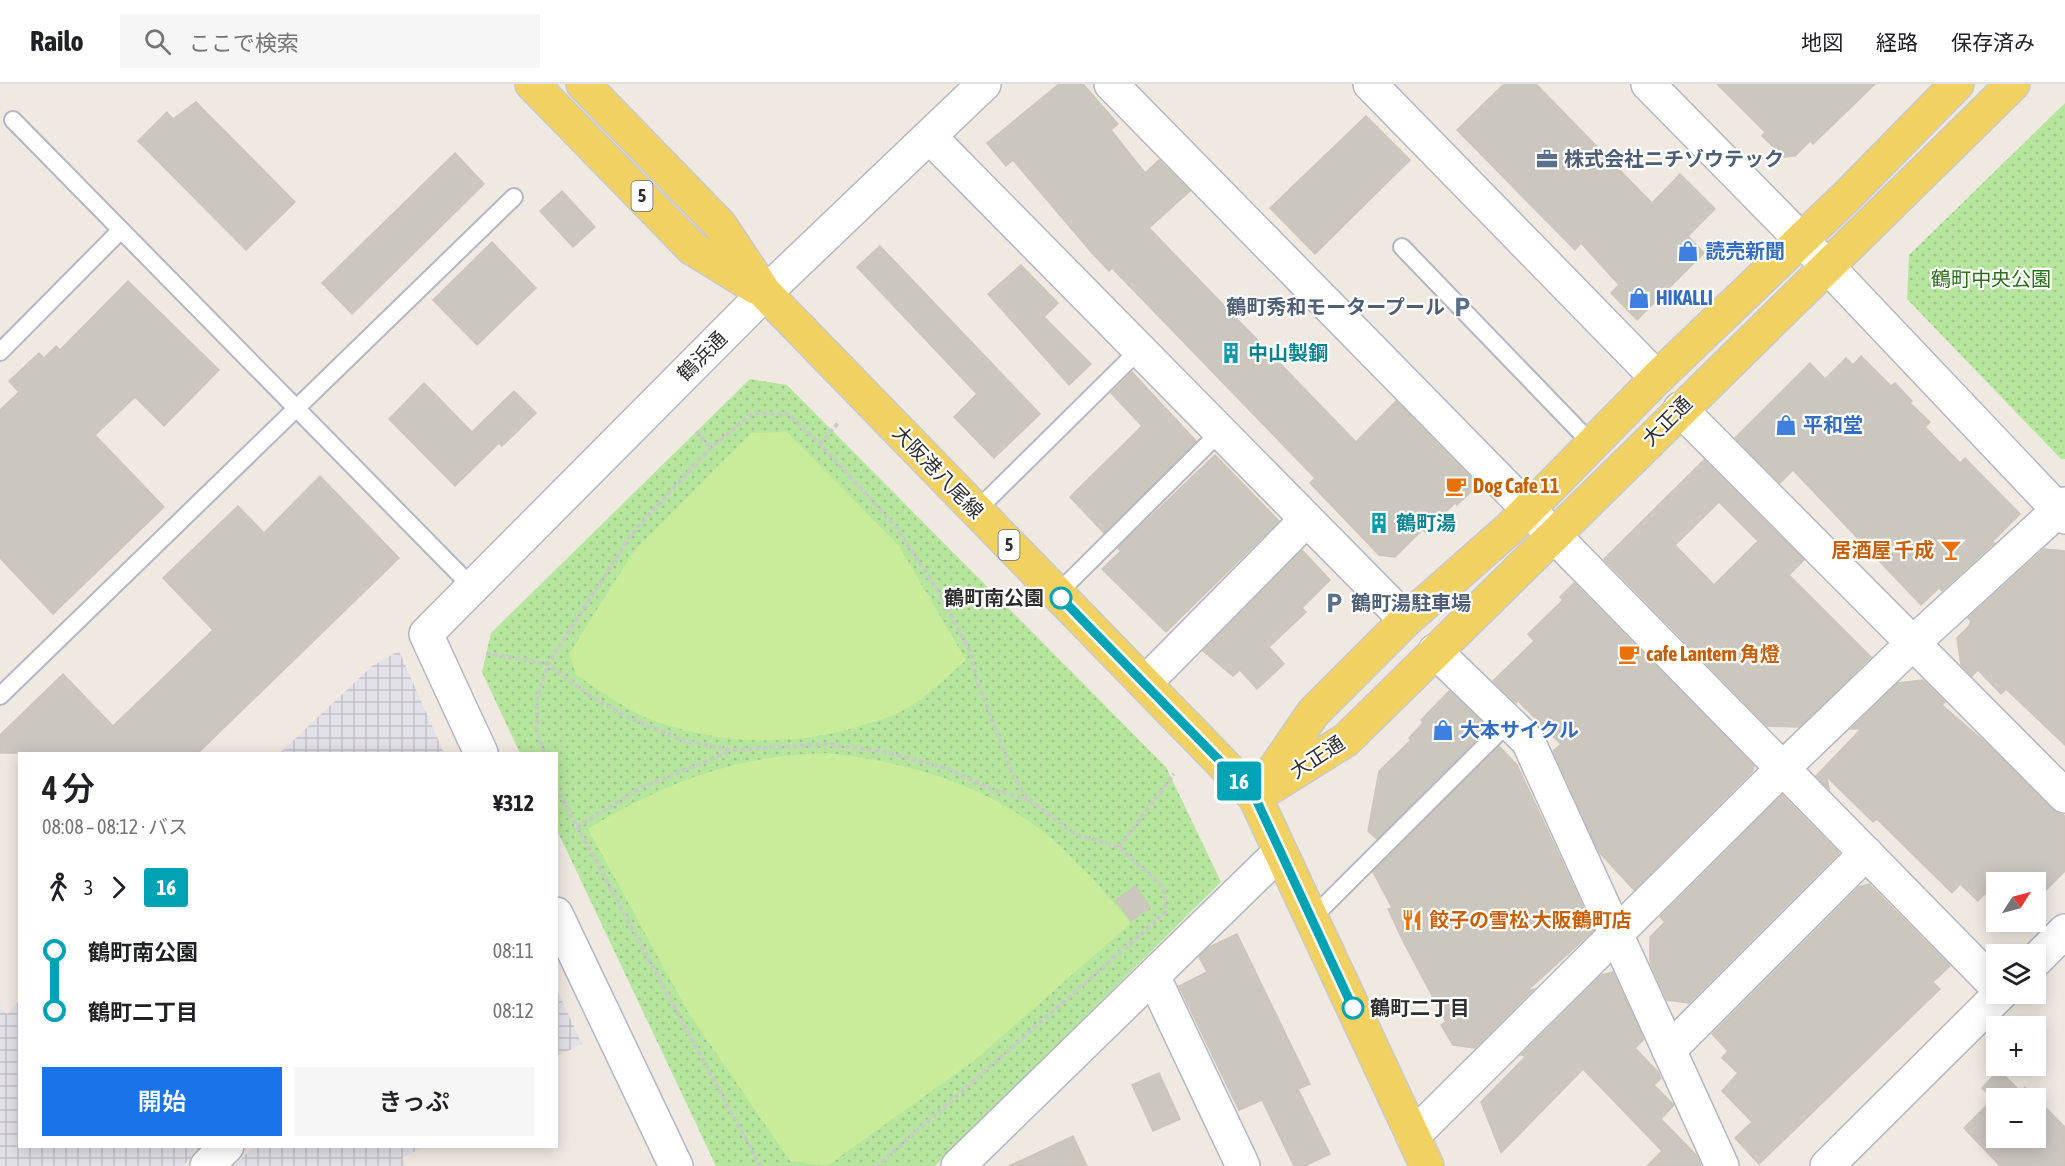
<!DOCTYPE html>
<html lang="ja">
<meta charset="utf-8">
<style>
body{margin:0;font-family:"Asap Condensed","Noto Sans JP",sans-serif;background:#f6f6f6;color:#202124;height:100vh;display:flex;flex-direction:column;font-size:22px;white-space:nowrap}
*{box-sizing:border-box;margin:0}
p{font-size:20px;color:#757577}
.icon{flex:none;width:33px;height:33px;fill:none;stroke:currentColor;stroke-width:2;stroke-linecap:round;stroke-linejoin:round}
.map{position:relative;flex:1;overflow:hidden}
.side{position:absolute;left:18px;top:668px;width:540px;height:396px;display:flex;flex-direction:column;background:#fff;border-radius:0px;box-shadow:0 3px 15px #0003}
.side>*{flex:none}
.badge{padding:0 12px;border-radius:4px;font-size:21px;line-height:39px}
.needle{width:39px;rotate:54deg}
.controls{position:absolute;left:1986px;top:788px;display:grid;gap:12px}
.controls a{display:grid;place-items:center;width:60px;height:60px;border-radius:0px;background:#fff;box-shadow:0 3px 15px #0003;font-size:30px}
.map>.badge{position:absolute;translate:-50% -50%;box-shadow:0 0 0 3px #fff}
.legs{display:flex;align-items:center;gap:9px;height:66px;padding:0 24px;font-size:20px}
.legs p{margin-inline-start:auto}
.head{display:flex;align-items:center;justify-content:space-between;height:102px;padding:0 24px}
h1{font-size:33px;font-weight:600;line-height:45px}
.cta{display:flex;gap:12px;margin-top:auto;padding:12px 24px}
.cta a{flex:1;height:69px;border-radius:0px;background:#1a73e8;color:#fff;font-size:24px;font-weight:600;line-height:69px;text-align:center}
.cta a+a{background:#f6f6f6;color:#202124}
ul{padding:0 24px;list-style:none}
li{display:flex;align-items:center;gap:21px;height:60px;font-size:22px}
li i{display:grid;place-items:center;width:9px;height:100%;margin:0 8px;background:currentColor}
li i::after{content:'';width:15px;height:15px;margin:-8px;border:4px solid;border-radius:50%;background:#fff}
li p{margin-inline-start:auto}
li:first-child i{background:linear-gradient(#0000 50%,currentColor 0)}
li:last-child i{background:linear-gradient(currentColor 50%,#0000 0)}
header{display:flex;align-items:center;gap:36px;box-sizing:border-box;height:84px;padding:0 30px;background:#fff;border-bottom:2px solid #e0e0e0}
header strong{font-size:28px}
nav{display:flex;gap:33px;margin-inline-start:auto;font-size:21px}
.search{width:420px;height:54px;background:#f6f6f6;display:flex;align-items:center;gap:15px;box-sizing:border-box;padding:0 21px;border-radius:0px;color:#757577;font-size:22px}
.map>svg:first-child{display:block}
</style>
<header>
<strong>Railo</strong>
<div class="search"><svg class="icon" aria-label="search" viewBox="0 0 24 24"><circle cx="10" cy="10" r="6"/><path d="M15 15l6 6"/></svg>ここで検索</div>
<nav><a>地図</a><a>経路</a><a>保存済み</a></nav>
</header>
<div class="map">
<svg width="2065" height="1082" viewBox="0 0 2065 1082">
<defs>
<pattern id="industrial-grid" width="8" height="8" patternUnits="userSpaceOnUse" patternTransform="scale(1.5)"><rect width="8" height="8" fill="#e3e1e8"/><path d="M0 4h8M4 0v8" fill="none" stroke="#c3c1c7"/></pattern>
<pattern id="park-dots" width="8" height="8" patternUnits="userSpaceOnUse" patternTransform="scale(1.5)"><rect width="8" height="8" fill="#b6e59e"/><path d="M2 2h.1M6 6h.1" fill="none" stroke="#9dc588" stroke-width="1.8" stroke-linecap="round"/></pattern>
</defs>
<rect width="100%" height="100%" fill="#efe9e1"/>
<!-- industrial -->
<g fill="url(#industrial-grid)">
<path d="M399 567 444 669H280L372 582Z"/>
<path d="M557 906 582 960 557 972H556Z"/>
<path d="M19 917 20 1062H203L183 1082H0V923L7 930Z"/>
<path d="M254 1062H426L402 1074 406 1082H234Z"/>
</g>
<!-- park -->
<g fill="url(#park-dots)">
<path d="M2065 19V375H2061L1907 215 1909 171Z"/>
<path d="M750 295 787 301 1166 683 1221 798 935 1082H716L557 746 556 669H520L482 588 491 549Z"/>
</g>
<!-- pitch -->
<g fill="#c9ec9a">
<path d="M787 348 899 462 966 576C945 595 924 616 898 629 888 634 875 637 864 641 794 663 724 661 654 637 627 627 600 606 576 591L569 570 634 467 751 349Z"/>
<path d="M828 669C900 677 975 697 1034 741 1071 768 1101 804 1131 839L975 976 827 1082 790 1077 688 928 588 745C665 698 737 671 828 669Z"/>
</g>
<!-- building -->
<g fill="#cbc7bf" stroke="#cbc5ba" stroke-width="1.5" fill-rule="evenodd">
<path d="M1059 0H1083L1118 40 1111 46 1145 89 1159 76 1190 107 1149 144 1356 358 1396 317 1475 398V404L1457 421 1455 419 1425 448 1423 445 1395 473 1379 471 1310 399 1315 394 1112 184 1109 187 1092 169 1013 76 1006 82 987 59Z"/>
<path d="M1504 0H1536L1652 119 1680 90 1715 125 1688 152 1704 169 1637 236 1611 209 1619 201 1581 159 1575 166 1457 46Z"/>
<path d="M1717 0H1875L1813 60 1810 57 1795 72 1784 73 1762 52 1765 48Z"/>
<path d="M196 18 295 118 246 166 138 57 167 28 173 35Z"/>
<path d="M1366 32 1410 76 1315 170 1270 124Z"/>
<path d="M455 69 484 100 352 230 322 199Z"/>
<path d="M562 107 595 143 573 163 540 127Z"/>
<path d="M492 158 536 204 477 261 433 216Z"/>
<path d="M880 162 1040 330 994 374 954 333 977 310 857 183Z"/>
<path d="M1021 181 1058 219 1044 233 1091 280 1069 301 988 210Z"/>
<path d="M128 197 219 286 164 342 135 313 95 351 164 423 53 530 0 474V326L19 308 9 297 39 269 44 274 56 262 60 266Z"/>
<path d="M1861 272 1891 302 1895 299 1912 317 1910 319 1930 338 1925 343 1960 379 1965 374 2020 430 1991 459H1994L1942 507 1939 504 1921 521 1793 386 1780 399 1735 354 1810 279 1825 295 1846 274 1853 281Z"/>
<path d="M1132 288 1196 357 1104 449 1070 413 1142 342 1111 309Z"/>
<path d="M424 299 472 348 514 307 536 329 502 362 499 359 455 402 389 335Z"/>
<path d="M1215 371 1279 437 1166 548 1102 485 1121 467 1118 464Z"/>
<path d="M1704 376 1804 476 1789 491 1871 573 1799 643 1767 642 1604 475ZM1719 418 1758 457 1714 501 1675 461Z"/>
<path d="M320 392 399 474 198 669H0V651L63 590 113 642 213 546 163 494 238 422 264 449Z"/>
<path d="M2044 465 2065 467V661L2006 605 2001 610 1978 586 1972 592 1961 581 1957 554 1969 542 1971 537 1968 534Z"/>
<path d="M1302 466 1330 496 1302 524 1306 528 1269 563 1284 580 1257 605 1240 586 1233 592 1203 567Z"/>
<path d="M1574 499 1754 682 1753 687 1634 806 1599 768 1553 667 1561 660 1518 617 1516 619 1493 597 1534 557 1528 550 1563 516 1560 513Z"/>
<path d="M1923 596 1945 618 1942 621 1987 660 2052 725 2065 732V787L2043 809 2036 798H1996L1978 817 1960 800 1952 809 1877 735 1873 738 1827 693 1829 705 1816 692 1861 645H1851L1898 599Z"/>
<path d="M1449 607 1488 644 1377 755 1368 747 1379 687 1411 656 1409 654 1423 639 1421 636Z"/>
<path d="M1499 662 1517 681 1594 846 1527 907 1534 905 1475 964 1453 961 1441 941 1446 938 1404 859 1388 825 1392 824 1373 788Z"/>
<path d="M1782 711 1839 769 1689 919 1667 916 1650 879V853L1665 838 1660 833Z"/>
<path d="M1869 800 1950 882 1933 898 1940 905 1759 1080 1735 1054 1752 1038 1722 1007 1738 989 1722 974 1728 967 1712 950 1859 803Z"/>
<path d="M1135 802 1150 823 1131 837 1116 816Z"/>
<path d="M1237 850 1310 1000 1298 1005 1330 1070 1305 1082H1294L1262 1016 1239 1026 1179 902 1207 888 1199 873 1209 863Z"/>
<path d="M1613 888 1644 955 1635 964 1658 988 1661 994 1654 1001 1674 1021 1661 1035 1697 1072 1701 1082H1647L1662 1067 1583 985 1501 1069 1481 1018 1526 972 1521 971 1602 891Z"/>
<path d="M1999 986 2021 1008 2025 1003 2065 1043V1082H2000L1964 1044 1993 1015 1982 1004ZM1996 1014H2036V1053H1996Z"/>
<path d="M1159 989 1180 1035 1153 1047 1132 1001Z"/>
<path d="M1073 1052 1087 1082H1009Z"/>
</g>
<g fill="none" stroke-linecap="round" stroke-linejoin="round">
<defs>
<g id="lane">
<path d="M13 36 472 503"/>
<path d="M1402 163 1592 360"/>
<path d="M0 268 121 146"/>
<path d="M976 427 1139 266"/>
<path d="M1057 510 1220 348"/>
<path d="M0 612 514 113"/>
<path d="M1311 835 1509 638"/>
</g>
<g id="street">
<path d="M930 53 1406 536"/>
<path d="M1435 567 1528 657 1722 1082"/>
<path d="M1145 599 1306 436"/>
<path d="M1153 892 1243 1082"/>
<path d="M1669 966 1866 769"/>
<path d="M1413 1052 1783 684 1914 558 2065 420"/>
<path d="M207 1082 227 1062"/>
</g>
<g id="secondary">
<path d="M1111 0 1996 902"/>
<path d="M1370 0 1657 294"/>
<path d="M1648 0 1828 183 2065 433"/>
<path d="M1680 325 2065 712"/>
<path d="M481 669 426 550 765 209 984 0"/>
<path d="M556 830 676 1082"/>
<path d="M2036 876 2065 847"/>
<path d="M958 1082 1280 768"/>
<path d="M1827 1082 2001 909"/>
</g>
<g id="primary">
<path d="M532 0 692 164 755 203"/>
<path d="M583 0 720 141 765 209 1255 713 1427 1082"/>
<path d="M1263 702 1313 629 1406 536 1509 445 1657 294 1846 113 1957 0"/>
<path d="M1255 713 1346 656 2013 0"/>
</g>
</defs>
<!-- lane casing -->
<use href="#lane" stroke="#b4b7c1" stroke-width="20"/>
<!-- street casing -->
<use href="#street" stroke="#b4b7c1" stroke-width="36"/>
<!-- secondary casing -->
<use href="#secondary" stroke="#b4b7c1" stroke-width="36"/>
<!-- primary casing -->
<use href="#primary" stroke="#c9c9c9" stroke-width="36"/>
<!-- path -->
<g stroke="#c9c9c9" stroke-width="4" stroke-dasharray="4.5 3" stroke-linecap="butt">
<path d="M697 347 710 364"/>
<path d="M820 360 838 339"/>
<path d="M486 569 548 580 590 612 625 632 684 657 732 666 825 660 886 668 949 685 991 705 1027 715"/>
<path d="M544 669 537 647V614L548 580 631 451 710 364 753 329 788 330 820 360 895 442 937 505 970 567 978 600 1014 693 1028 715 1075 750 1119 763 1164 804 1166 828 877 1082"/>
<path d="M556 703 760 1082"/>
<path d="M577 743 640 704 731 667"/>
<path d="M1119 763 1174 690"/>
</g>
<!-- lane -->
<use href="#lane" stroke="#fff" stroke-width="16"/>
<!-- street -->
<use href="#street" stroke="#fff" stroke-width="33"/>
<!-- secondary -->
<use href="#secondary" stroke="#fff" stroke-width="33"/>
<!-- primary -->
<use href="#primary" stroke="#f2d163" stroke-width="33"/>
</g>
<g fill="none" stroke-linecap="round" stroke-linejoin="round">
<defs>
<path id="line-1" d="M1061 514 1255 713 1353 924"/>
</defs>
<!-- line-1 casing -->
<use href="#line-1" stroke="#fff" stroke-width="14"/>
<!-- line-1 -->
<use href="#line-1" stroke="#00a3b4" stroke-width="9"/>
</g>
<!-- icons -->
<defs>
<symbol id="office-bare" viewBox="-9 -9 18 18"><path d="M-6-3h4V-5.5h4V-3h4V5H-6ZM-1-4.5V-3h2v-1.5ZM-6 0V1H6V0Z" fill="#5c6f8a" stroke="#fff" stroke-width="2.5" paint-order="stroke"/></symbol>
<symbol id="shop-bare" viewBox="-9 -9 18 18"><path d="M-5-2.5h2.3a2.7 3.5 0 0 1 5.4 0H5L5.5 6h-11ZM-1.5-2.5h3a1.5 2.3 0 0 0-3 0Z" fill="#3f7fe0" stroke="#fff" stroke-width="2.5" paint-order="stroke"/></symbol>
<symbol id="parking-bare" viewBox="-9 -9 18 18"><path d="M-3.5-5.5H1a3.5 3.5 0 0 1 0 7H-1V5.5H-3.5ZM-1-3.4V-.6H.8a1.4 1.4 0 0 0 0-2.8Z" fill="#5c6f8a" stroke="#fff" stroke-width="2.5" paint-order="stroke"/></symbol>
<symbol id="building-bare" viewBox="-9 -9 18 18"><path d="M-4-6H4V6H1V3H-1V6H-4ZM-2.5-4.3h1.7v1.8h-1.7ZM.8-4.3h1.7v1.8H.8ZM-2.5-1h1.7V.8h-1.7ZM.8-1h1.7V.8H.8Z" fill="#0f9aa8" stroke="#fff" stroke-width="2.5" paint-order="stroke"/></symbol>
<symbol id="cafe-bare" viewBox="-9 -9 18 18"><path d="M-5.5-4.5H6V0H3Q3 3.5 0 3.5H-2.5Q-5.5 3.5-5.5 0ZM3-3.2v2h1.7v-2ZM-6 4.5H4V6H-6Z" fill="#e8710a" stroke="#fff" stroke-width="2.5" paint-order="stroke"/></symbol>
<symbol id="bar-bare" viewBox="-9 -9 18 18"><path d="M-6-5H6L.8 .8V4.5H3.5V6h-7V4.5H-.8V.8Z" fill="#e8710a" stroke="#fff" stroke-width="2.5" paint-order="stroke"/></symbol>
<symbol id="restaurant-bare" viewBox="-9 -9 18 18"><path d="M-5-6h1v4h1v-4h1v4h1v-4h1v5L-1.5 .5V6h-2V.5L-5-1ZM5-6V6H3V1.5H1.5Q1.5-4 5-6Z" fill="#e8710a" stroke="#fff" stroke-width="2.5" paint-order="stroke"/></symbol>
</defs>
<g fill-rule="evenodd">
<use href="#office-bare" x="1532" y="60" width="30" height="30"/>
<use href="#shop-bare" x="1673" y="152" width="30" height="30"/>
<use href="#shop-bare" x="1624" y="199" width="30" height="30"/>
<use href="#parking-bare" x="1447" y="208" width="30" height="30"/>
<use href="#building-bare" x="1216" y="254" width="30" height="30"/>
<use href="#shop-bare" x="1771" y="326" width="30" height="30"/>
<use href="#cafe-bare" x="1441" y="387" width="30" height="30"/>
<use href="#building-bare" x="1364" y="424" width="30" height="30"/>
<use href="#bar-bare" x="1936" y="451" width="30" height="30"/>
<use href="#parking-bare" x="1319" y="504" width="30" height="30"/>
<use href="#cafe-bare" x="1614" y="555" width="30" height="30"/>
<use href="#shop-bare" x="1428" y="631" width="30" height="30"/>
<use href="#restaurant-bare" x="1397" y="821" width="30" height="30"/>
</g>
<!-- markers -->
<g fill="#fff" stroke="#00a3b4" stroke-width="3">
<circle cx="1061" cy="514" r="10"/>
<circle cx="1353" cy="924" r="10"/>
</g>
<g text-anchor="middle" stroke-width="4.5" stroke-linejoin="round" paint-order="stroke">
<!-- shield labels -->
<g fill="#fff" stroke="#6d6d6d" stroke-width="1.5">
<rect x="631.5" y="97" width="21" height="30" rx="4.5"/>
<rect x="998.5" y="446" width="21" height="30" rx="4.5"/>
</g>
<g font-size="18" font-weight="bold" fill="#2e2e2e">
<text x="642" y="118">5</text>
<text x="1009" y="467">5</text>
</g>
<!-- service labels -->
<g font-size="20" font-weight="bold" fill="#4e5e75" stroke="#fff" text-anchor="start">
<text x="1564" y="82">株式会社ニチゾウテック</text>
<text x="1445" y="230" text-anchor="end">鶴町秀和モータープール</text>
<text x="1351" y="526">鶴町湯駐車場</text>
</g>
<!-- shop labels -->
<g font-size="20" font-weight="bold" fill="#366cbe" stroke="#fff" text-anchor="start">
<text x="1705" y="174">読売新聞</text>
<text x="1656" y="221">HIKALLI</text>
<text x="1803" y="348">平和堂</text>
<text x="1460" y="653">大本サイクル</text>
</g>
<!-- park labels -->
<g font-size="20" fill="#2c6e1b" stroke="#fff">
<text x="1991" y="202">鶴町中央公園</text>
</g>
<!-- culture labels -->
<g font-size="20" font-weight="bold" fill="#0d838f" stroke="#fff" text-anchor="start">
<text x="1248" y="276">中山製鋼</text>
<text x="1396" y="446">鶴町湯</text>
</g>
<!-- street labels -->
<g font-size="20" fill="#2e2e2e" stroke="#fff">
<text transform="translate(702 272) rotate(-45)" y="7">鶴浜通</text>
<text transform="translate(1667 337) rotate(-45)" y="7">大正通</text>
<text transform="translate(938 388) rotate(46)" y="7">大阪港八尾線</text>
<text transform="translate(1317 673) rotate(-33)" y="7">大正通</text>
</g>
<!-- food labels -->
<g font-size="20" font-weight="bold" fill="#c56008" stroke="#fff" text-anchor="start">
<text x="1473" y="409">Dog Cafe 11</text>
<text x="1934" y="473" text-anchor="end">居酒屋 千成</text>
<text x="1646" y="577">cafe Lantern 角燈</text>
<text x="1429" y="843">餃子の雪松 大阪鶴町店</text>
</g>
<!-- stop labels -->
<g font-size="20" font-weight="bold" fill="#2e2e2e" stroke="#fff" text-anchor="end">
<text x="1044" y="521">鶴町南公園</text>
<text x="1370" y="931" text-anchor="start">鶴町二丁目</text>
</g>
</g>
</svg>
<div class="controls">
<a><svg class="needle" viewBox="-14 -14 28 28"><path d="M0-13l5 13h-10z" fill="#e53935"/><path d="M0 13l5-13h-10z" fill="#757577"/></svg></a>
<a><svg class="icon" aria-label="layers" viewBox="0 0 24 24"><path d="M12 4l9 5-9 5-9-5zM3 14l9 5 9-5"/></svg></a>
<a>+</a>
<a>−</a>
</div>
<b class="badge" style="left:1239px;top:697px;background:#00a3b4;color:#fff">16</b>
<section class="side">
<div class="head"><div><h1>4 分</h1><p>08:08 – 08:12 · バス</p></div><b>¥312</b></div>
<div class="legs"><svg class="icon" aria-label="walk" viewBox="0 0 24 24"><circle cx="13" cy="4" r="2"/><path d="M13 8l-2 6 4 7M11 14l-3 7M7 12l3-4h3l4 4"/></svg>3<svg class="icon" aria-label="forward" viewBox="0 0 24 24"><path d="M9 5l7 7-7 7"/></svg><b class="badge" style="background:#00a3b4;color:#fff">16</b></div>
<ul>
<li><i style="color:#00a3b4"></i><b>鶴町南公園</b><p>08:11</p></li>
<li><i style="color:#00a3b4"></i><b>鶴町二丁目</b><p>08:12</p></li>
</ul>
<div class="cta"><a>開始</a><a>きっぷ</a></div>
</section>
</div>
